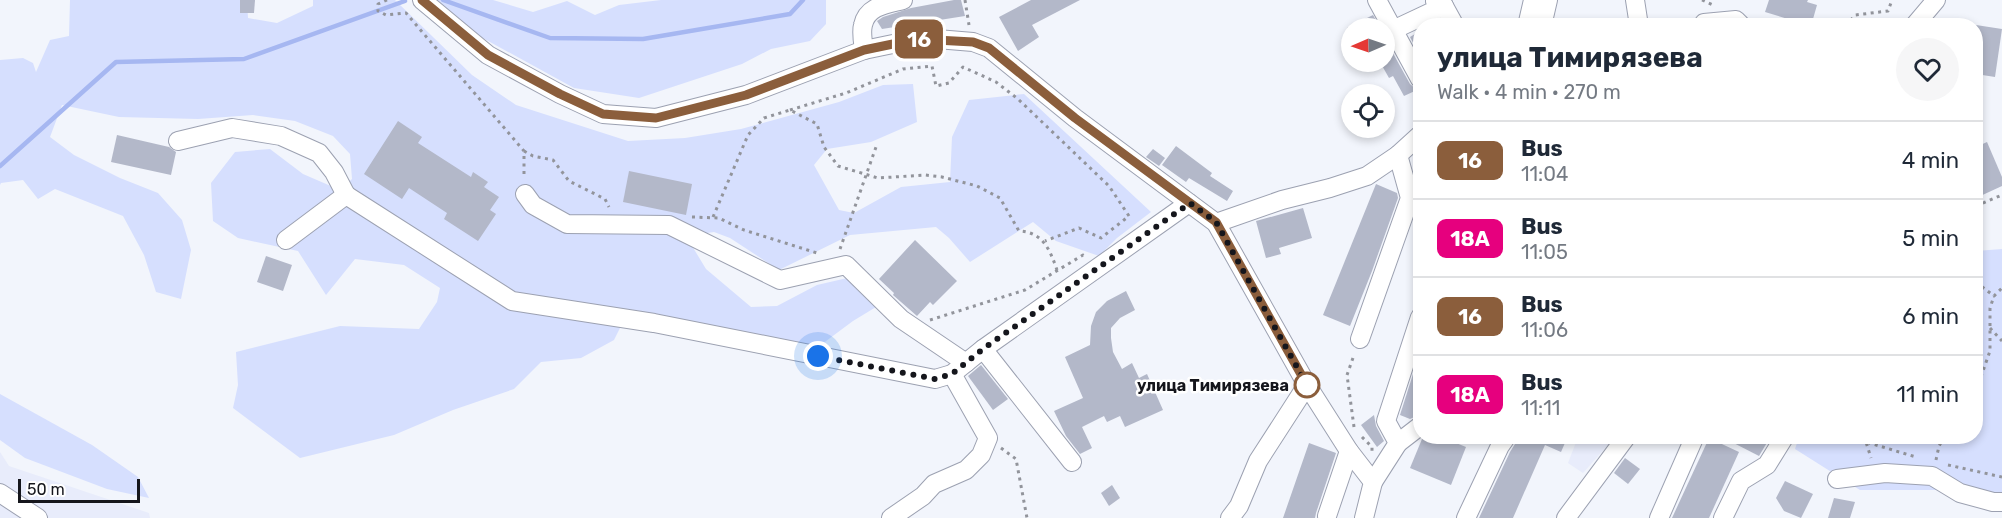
<!DOCTYPE html>
<meta charset="utf-8">
<style>
body{margin:0;font-family:Rubik,sans-serif;background:#f6f6f7;color:#1f2937;height:100vh;display:flex;flex-direction:column;font-size:22px;white-space:nowrap}
*{box-sizing:border-box;margin:0}
p{font-size:20px;color:#747a83}
.icon{flex:none;width:33px;height:33px;fill:none;stroke:currentColor;stroke-width:2;stroke-linecap:round;stroke-linejoin:round}
.map{position:relative;flex:1;overflow:hidden}
.panel{position:absolute;left:1413px;top:18px;width:570px;height:426px;display:flex;flex-direction:column;background:#fff;border-radius:24px;box-shadow:0 3px 9px #0003}
.panel>*{flex:none}
.badge{padding:0 12px;border-radius:9px;font-size:21px;line-height:39px}
.needle{width:39px;rotate:268deg}
.fabs{position:absolute;left:1341px;top:18px;display:grid;gap:12px}
.fabs a{display:grid;place-items:center;width:54px;height:54px;border-radius:50%;background:#fff;box-shadow:0 3px 9px #0003;font-size:30px}
.scale{position:absolute;left:18px;bottom:15px;width:122px;box-sizing:border-box;padding-left:6px;border:3px solid #15161c;border-top:0;font-size:16px;line-height:21px;white-space:nowrap;color:#15161c;-webkit-text-stroke:4px #fff;paint-order:stroke}
.you{position:absolute;width:30px;height:30px;margin:-15px;border:4px solid #fff;border-radius:50%;background:#1a73e8;box-shadow:0 0 0 9px #1a73e833}
.map>.badge{position:absolute;translate:-50% -50%;box-shadow:0 0 0 3px #fff}
.round{display:grid;place-items:center;flex:none;width:63px;height:63px;border-radius:32px;background:#f6f6f7}
.overview{display:flex;align-items:center;justify-content:space-between;height:102px;padding:0 24px}
h1{font-size:28px;font-weight:700;line-height:45px}
ul{padding:0;list-style:none}
li{display:flex;align-items:center;gap:18px;height:78px;padding:0 24px;border-top:2px solid #e0e1e3}
li div{flex:1}
li b{display:block;font-size:22px}
li em{font-style:normal}
li .badge{min-width:66px;font-weight:700;text-align:center}
.map>svg:first-child{display:block}
</style>
<div class="map">
<svg width="2002" height="518" viewBox="0 0 2002 518">
<rect width="100%" height="100%" fill="#f2f5fc"/>
<!-- built -->
<g fill="#e8ecfb">
<path d="M1578 437H1615L1583 473 1568 463Z"/>
<path d="M0 452 9 466 149 513 150 518H0Z"/>
</g>
<!-- green -->
<g fill="#d6dffe">
<path d="M70 0H247L248 18 277 23 313 6V0H395L472 75 516 105 628 141 685 138 741 129 839 102 883 85 913 84 917 122 871 142 827 149 814 165 839 210 854 213 901 187 950 182 952 137 969 100 1024 94 1151 212 1117 238 1099 256 1056 241 1033 222 970 262 949 238 936 227 850 235 779 270 730 238 714 232 686 236 706 269 751 307 777 306 817 285 869 273 876 307 853 321 818 347 628 312 614 340 581 358 541 362 514 389 453 410 394 435 300 458 233 408 238 385 236 352 340 326 419 329 437 302 440 288 404 265 355 259 326 295 298 251 238 238 213 221 211 183 235 152 270 149 303 174 340 190 352 179 350 154 333 136 295 121 253 115 198 119 119 117 62 105 50 137 74 155 120 178 158 193 182 220 191 250 181 299 156 292 144 255 123 216 55 189 38 199 23 180 1 183 0 185V60L23 58 33 63 36 72 50 40 69 36Z"/>
<path d="M437 0H493L533 12 567 1 595 15 619 5 661 0H826V24L810 41 771 49 742 64 639 98 574 88 479 36 456 19Z"/>
<path d="M2002 249V495L1942 490H1860L1795 449 1799 437 1976 436V251Z"/>
<path d="M0 394 92 445 138 477 149 498 107 489 25 458 0 440Z"/>
</g>
<g fill="none" stroke-linecap="round" stroke-linejoin="round">
<!-- stream -->
<g stroke="#a6b7f1" stroke-width="4.5">
<path d="M443 0 550 38 643 39 790 14 803 0"/>
<path d="M0 166 116 62 244 59 405 1"/>
</g>
</g>
<!-- building -->
<g fill="#b3b8c9">
<path d="M240 0H255L254 13H240Z"/>
<path d="M954 0H961L965 16 882 29 877 21 883 17 911 8Z"/>
<path d="M1031 0H1080L1032 25 1039 37 1018 51 999 17Z"/>
<path d="M1769 0H1808L1807 2 1817 5 1811 26 1765 12Z"/>
<path d="M1373 15 1380 28H1347Z"/>
<path d="M1976 25 2002 29 1995 77 1976 74Z"/>
<path d="M1420 31V56L1410 37Z"/>
<path d="M1384 37 1410 84 1417 90 1404 96 1393 76 1389 78 1380 62H1384Z"/>
<path d="M398 121 422 137 418 143 471 177 473 172 488 182 484 187 499 197 490 210 496 214 478 241 444 219 447 213 409 188 402 199 364 174Z"/>
<path d="M117 135 169 147 176 152 171 175 111 162Z"/>
<path d="M1987 142 2002 177V186L1976 198V147Z"/>
<path d="M1176 146 1212 173 1210 176 1233 191 1227 201 1189 178 1186 182 1162 165Z"/>
<path d="M1153 149 1165 158 1159 166 1146 157Z"/>
<path d="M629 171 692 184 686 215 623 202Z"/>
<path d="M1376 184 1397 193 1398 198 1372 271 1350 326 1323 315Z"/>
<path d="M1303 208 1312 238 1279 248 1281 254 1266 258 1256 221Z"/>
<path d="M915 240 957 281 933 305 930 302 917 316 893 295 894 293 879 279Z"/>
<path d="M266 256 292 265 283 291 257 282Z"/>
<path d="M1126 291 1135 310 1120 318 1111 328V338L1113 352 1122 369 1132 363 1139 378 1147 374 1163 410 1125 427 1120 416 1107 422 1104 416 1082 427 1092 448 1080 454 1066 436 1054 411 1083 398 1065 357 1090 345 1091 326 1096 312 1107 301Z"/>
<path d="M1420 352V410L1419 415 1410 419 1400 415Z"/>
<path d="M981 365 1008 399 993 410 968 376Z"/>
<path d="M1374 415 1376 426 1384 441 1377 447 1361 425Z"/>
<path d="M1425 436H1439L1466 447 1451 485 1410 468 1422 439Z"/>
<path d="M1527 436H1568L1561 452 1545 445 1513 518H1479L1510 452 1518 439 1530 444 1532 439Z"/>
<path d="M1720 436H1771L1759 456Z"/>
<path d="M1709 438 1739 452 1709 518H1672Z"/>
<path d="M1309 443 1336 453 1316 513 1315 518H1283Z"/>
<path d="M1625 458 1640 469 1628 484 1614 473Z"/>
<path d="M1785 481 1813 494 1801 518 1784 511 1776 498Z"/>
<path d="M1112 485 1120 498 1109 506 1101 493Z"/>
<path d="M1834 498 1855 502 1850 518H1828Z"/>
</g>
<g fill="none" stroke-linecap="round" stroke-linejoin="round">
<defs>
<g id="minor">
<path d="M422 0 488 55 560 94 603 114 656 118 746 95 864 50 917 39H937L973 42 989 48 1075 118 1216 223 1307 385"/>
<path d="M1377 0 1420 79"/>
<path d="M1635 0 1639 26"/>
<path d="M1435 1 1444 6 1455 26"/>
<path d="M1527 26 1533 0"/>
<path d="M1542 26 1548 0"/>
<path d="M1702 26 1704 23 1736 20 1742 26"/>
<path d="M1914 26 1936 0"/>
<path d="M1393 30 1444 6"/>
<path d="M864 50C863 43 861 32 863 25 867 6 887 4 903 0"/>
<path d="M178 141 232 128 281 136 319 153 334 172 346 195"/>
<path d="M525 194 533 205 567 224 669 225 780 280 846 265 901 319 966 363"/>
<path d="M1216 223 1282 200 1330 188 1367 176 1398 155 1420 135"/>
<path d="M286 240 346 195 512 301 654 323 935 379 952 374 983 349 1189 203"/>
<path d="M1360 339 1410 198 1398 155"/>
<path d="M983 349 1072 462"/>
<path d="M1398 443 1420 426"/>
<path d="M1837 479 1885 473 1932 476 1960 493 1993 502H2002"/>
<path d="M1373 482 1398 443 1386 421 1420 317"/>
<path d="M0 493 38 518"/>
<path d="M1327 516 1349 451"/>
<path d="M891 518 923 496 934 484 966 470 981 455 988 438 952 374"/>
<path d="M1230 518 1239 506 1258 461 1307 385 1349 451 1373 482 1364 518"/>
<path d="M1466 518 1500 446 1507 436"/>
<path d="M1566 518 1627 436"/>
<path d="M1659 518 1695 436"/>
<path d="M1723 518 1741 481 1767 465 1785 436"/>
</g>
</defs>
<!-- minor casing -->
<use href="#minor" stroke="#9ca1b1" stroke-width="20"/>
<!-- path -->
<g stroke="#92949b" stroke-width="3" stroke-dasharray="3 4.5" stroke-linecap="butt">
<path d="M387 0 378 4V11L386 15 406 13 524 151V177"/>
<path d="M965 0 969 25"/>
<path d="M1702 0 1713 5"/>
<path d="M1846 26 1855 15 1888 11 1892 0"/>
<path d="M790 110 846 93 903 69 932 66 936 86 949 83 963 67 996 82 1018 99 1109 186 1129 216 1101 238 1079 228 1045 241"/>
<path d="M524 151 533 156 553 160 569 181 605 199 609 207"/>
<path d="M1976 206 2002 195"/>
<path d="M692 217 719 218 744 230 817 253"/>
<path d="M713 217 748 135 764 118 790 110 817 124 824 147 838 166 878 178 925 175 942 177 977 186 1000 198 1019 231C1043 232 1050 250 1057 270"/>
<path d="M840 249 876 147"/>
<path d="M1976 282 1994 296 2002 288"/>
<path d="M930 320 1025 290 1083 255 1086 257"/>
<path d="M1990 328 2002 341"/>
<path d="M1976 391 1990 351V308L1994 296"/>
<path d="M1354 427 1347 375 1354 355"/>
<path d="M1846 436 1916 457"/>
<path d="M1868 436 1866 442 1871 458"/>
<path d="M1362 437 1372 447V453"/>
<path d="M1001 448 1016 459 1027 518"/>
<path d="M1936 460 1939 446 1945 436"/>
<path d="M1948 465 2002 477"/>
</g>
<!-- minor -->
<use href="#minor" stroke="#fff" stroke-width="18"/>
</g>
<g fill="none" stroke-linecap="round" stroke-linejoin="round">
<defs>
<path id="line" d="M422 0 488 55 560 94 603 114 656 118 746 95 864 50 917 39 973 42 989 48 1075 118 1216 222 1307 385"/>
</defs>
<!-- line casing -->
<use href="#line" stroke="#fff" stroke-width="14"/>
<!-- line -->
<use href="#line" stroke="#8b5e3c" stroke-width="9"/>
<!-- walk -->
<path stroke="#15161c" stroke-width="6" stroke-dasharray="0 10.8" d="M818 356 935 379 952 374 983 349 1190 203 1216 222 1307 385"/>
</g>
<!-- markers -->
<circle fill="#fff" stroke="#8b5e3c" stroke-width="3" cx="1307" cy="385" r="12"/>
<g text-anchor="middle" stroke-width="5" stroke-linejoin="round" paint-order="stroke">
<!-- stop labels -->
<g font-size="16" font-weight="bold" fill="#15161c" stroke="#fff" text-anchor="end">
<text x="1289" y="391">улица Тимирязева</text>
</g>
</g>
</svg>
<div class="fabs">
<a><svg class="needle" viewBox="-14 -14 28 28"><path d="M0-13l5 13h-10z" fill="#e53935"/><path d="M0 13l5-13h-10z" fill="#747a83"/></svg></a>
<a><svg class="icon" aria-label="locate" viewBox="0 0 24 24"><circle cx="12" cy="12" r="6"/><path d="M12 2v4M12 18v4M2 12h4M18 12h4"/></svg></a>
</div>
<div class="scale">50 m</div>
<div class="you" style="left:818px;top:356px"></div>
<b class="badge" style="left:919px;top:39px;background:#8b5e3c;color:#fff">16</b>
<section class="panel">
<div class="overview"><div><h1>улица Тимирязева</h1><p>Walk · 4 min · 270 m</p></div><a class="round"><svg class="icon" aria-label="heart" viewBox="0 0 24 24"><path d="M12 20l-8-8c-3-5 5-10 8-4 3-6 11-1 8 4z"/></svg></a></div>
<ul>
<li><span class="badge" style="background:#8b5e3c;color:#fff">16</span><div><b>Bus</b><p>11:04</p></div><em>4 min</em></li>
<li><span class="badge" style="background:#e6007e;color:#fff">18А</span><div><b>Bus</b><p>11:05</p></div><em>5 min</em></li>
<li><span class="badge" style="background:#8b5e3c;color:#fff">16</span><div><b>Bus</b><p>11:06</p></div><em>6 min</em></li>
<li><span class="badge" style="background:#e6007e;color:#fff">18А</span><div><b>Bus</b><p>11:11</p></div><em>11 min</em></li>
</ul>
</section>
</div>
